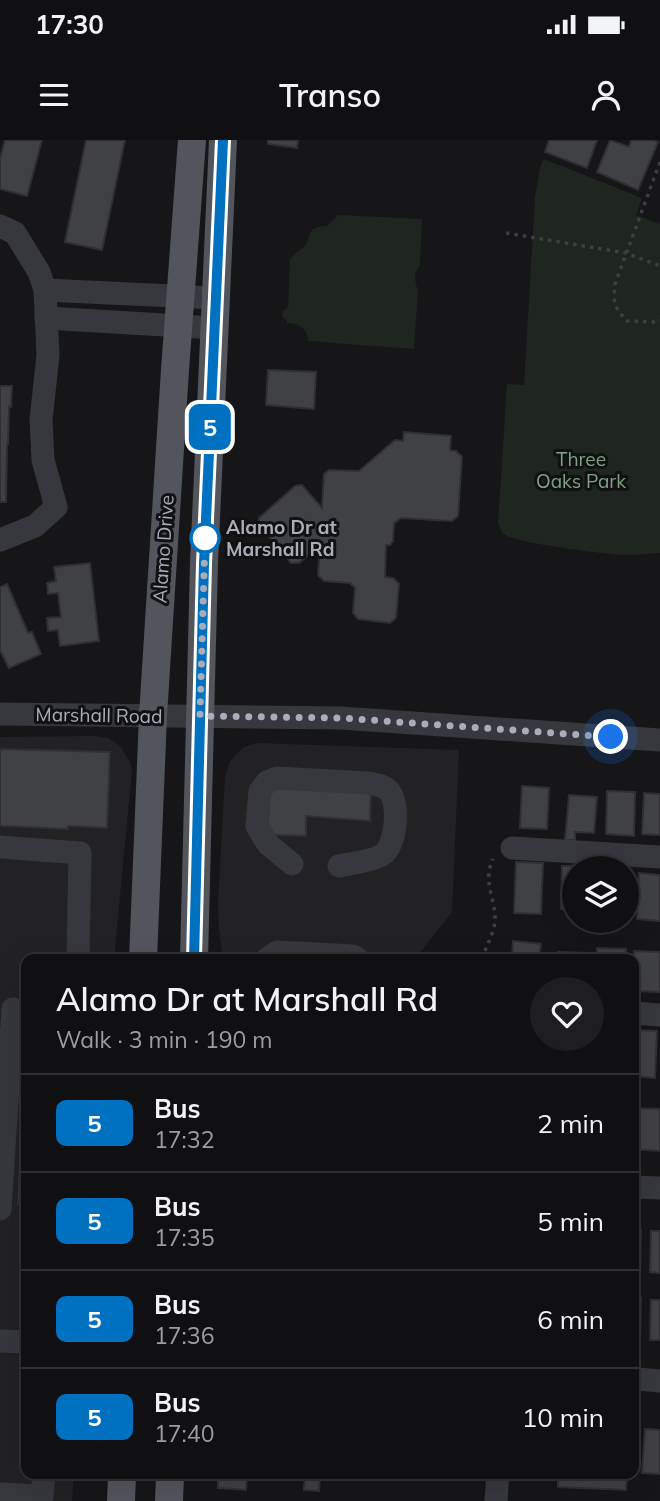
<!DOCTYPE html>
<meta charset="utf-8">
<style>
body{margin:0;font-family:Mulish,sans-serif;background:#1e1e20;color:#f1f3f6;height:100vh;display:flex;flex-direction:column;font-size:26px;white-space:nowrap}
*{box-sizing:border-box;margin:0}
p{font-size:23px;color:#9c9d9f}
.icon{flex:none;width:38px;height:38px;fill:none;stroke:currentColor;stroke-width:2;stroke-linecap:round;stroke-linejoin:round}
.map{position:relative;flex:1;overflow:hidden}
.side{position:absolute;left:21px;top:814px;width:618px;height:525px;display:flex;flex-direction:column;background:#101012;border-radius:14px;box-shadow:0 7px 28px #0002,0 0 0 2px #303032}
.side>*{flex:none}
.badge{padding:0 14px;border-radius:10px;font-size:24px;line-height:46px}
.buttons{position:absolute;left:562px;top:716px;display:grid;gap:14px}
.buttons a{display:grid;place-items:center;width:77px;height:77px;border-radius:50%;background:#101012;box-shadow:0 7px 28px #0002,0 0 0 2px #303032;font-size:35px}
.you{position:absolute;width:35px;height:35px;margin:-18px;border:5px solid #fff;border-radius:50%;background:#1a73e8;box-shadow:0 0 0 10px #1a73e833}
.map>.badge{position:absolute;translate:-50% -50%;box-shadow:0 0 0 4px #fff}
.round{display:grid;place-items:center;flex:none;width:74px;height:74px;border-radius:37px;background:#1e1e20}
.overview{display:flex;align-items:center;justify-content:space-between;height:119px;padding:0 35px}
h1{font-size:33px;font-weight:600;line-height:52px}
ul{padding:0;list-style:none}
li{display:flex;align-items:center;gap:21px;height:98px;padding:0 35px;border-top:2px solid #303032}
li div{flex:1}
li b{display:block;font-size:26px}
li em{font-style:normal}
li .badge{min-width:77px;font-weight:700;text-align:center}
.status{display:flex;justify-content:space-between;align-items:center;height:49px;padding:0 35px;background:#101012;direction:ltr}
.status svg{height:19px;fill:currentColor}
header{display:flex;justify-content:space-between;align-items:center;height:91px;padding:0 35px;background:#101012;font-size:32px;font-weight:600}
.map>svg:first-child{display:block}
</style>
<div class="status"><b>17:30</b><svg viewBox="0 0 49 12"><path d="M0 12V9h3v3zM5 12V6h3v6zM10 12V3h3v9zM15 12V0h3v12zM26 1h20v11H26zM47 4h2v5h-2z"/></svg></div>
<header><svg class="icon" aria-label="menu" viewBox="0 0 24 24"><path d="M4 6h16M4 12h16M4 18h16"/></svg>Transo<svg class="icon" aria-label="person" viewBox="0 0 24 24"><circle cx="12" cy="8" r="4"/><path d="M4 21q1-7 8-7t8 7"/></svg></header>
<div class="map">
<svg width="660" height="1361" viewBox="0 0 660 1361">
<rect width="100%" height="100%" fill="#161618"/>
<!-- built -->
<g fill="#222225">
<path d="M94 596 108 598 120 606 130 622 132 631 114 819H26V1334H74L72 1361H0V597Z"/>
<path d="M257 603 459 610 452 772 415 819H223L219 789 218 762 225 638 229 623 236 614 244 607Z"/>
</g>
<!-- green -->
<g fill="#1e261f">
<path d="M544 19 642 58 636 75 660 84V413C649 413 638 415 627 415 607 414 515 404 503 393 500 390 500 387 498 383L507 244 524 245 535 57 540 28Z"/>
<path d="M338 75 422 79 420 125C413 133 415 142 418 151L414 209 308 201C308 189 299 183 287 183V180L283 178 282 173 288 167 290 118 306 105 309 95 312 90 318 87 327 86Z"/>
</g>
<!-- building -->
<g fill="#404145" stroke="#303034" stroke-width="2">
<path d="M5 0H42L27 56 0 49V19Z"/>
<path d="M86 0H125L102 110 65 102Z"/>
<path d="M268 0H298L297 8 268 4Z"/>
<path d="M549 0H597L587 28 545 12Z"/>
<path d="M610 0 629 7 631 0H654L658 2 638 50 597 32Z"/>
<path d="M268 230 316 232 314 269 266 265Z"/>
<path d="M0 246H12L11 267 9 266 8 304H7L6 362H0Z"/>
<path d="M404 292 451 296 450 310 456 311 462 317 458 376 452 381 401 378 394 383 393 401 390 405H386L385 437 393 438 399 444 396 478 390 483 358 479 353 473 355 448 350 443 324 441 318 435 320 405 299 423H291L259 385V378L295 346 302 345 322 368 324 334 329 330 359 331 395 300 403 301Z"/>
<path d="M90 423 99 501 60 506 58 490 48 491 47 478 61 477 58 453 48 454 47 443 56 441 54 427Z"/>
<path d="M7 444 28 493 32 492 41 514 9 528 0 510V447Z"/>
<path d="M0 609 110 612 107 688 68 686V689L0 686Z"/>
<path d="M522 646 549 648 547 689 520 688Z"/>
<path d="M276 647 371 648 370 681 306 676V696L273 695 266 686 267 654Z"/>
<path d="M607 651 635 652 634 696 606 694Z"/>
<path d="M644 653 660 654V695L642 694Z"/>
<path d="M569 655 597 657 594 693 575 692V700H565Z"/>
<path d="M516 722 543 723 541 774 514 773Z"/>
<path d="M562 726H587V728H574V769H561Z"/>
<path d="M626 732 632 733 629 773H626Z"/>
<path d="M639 733 660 735V781L637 779Z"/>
<path d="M513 801 541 804 539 819H512Z"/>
<path d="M597 808 626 809 625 819H597Z"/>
<path d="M634 811 660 812V852L634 851Z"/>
<path d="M558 812 586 813V819H558Z"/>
<path d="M634 890 657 891 655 938 634 936Z"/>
<path d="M634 968 660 969V1011L634 1009Z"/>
<path d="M22 986H26V1064H18Z"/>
<path d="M634 1090H641L640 1132H634Z"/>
<path d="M651 1091H660V1133L650 1132Z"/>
<path d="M634 1158H641L640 1200 634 1199Z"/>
<path d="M651 1160H660V1200H650Z"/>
<path d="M645 1289 660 1290V1334L642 1333Z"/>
<path d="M218 1334H247L246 1350 218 1348Z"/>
<path d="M305 1334H320L319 1351 304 1350Z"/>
<path d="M558 1334H627L626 1350 558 1347Z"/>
</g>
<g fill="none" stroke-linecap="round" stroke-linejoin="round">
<!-- path -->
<g stroke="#3d3f44" stroke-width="3.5" stroke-dasharray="3.5 5" stroke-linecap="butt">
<path d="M660 22 615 144C613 163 614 167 627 181L656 182 660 180"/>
<path d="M506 93 626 113 660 126"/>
<path d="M482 819C486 806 494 794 495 781 496 759 482 742 493 719"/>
</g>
<!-- minor -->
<g stroke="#37383d" stroke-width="23">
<path d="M0 86 15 93 39 132 45 150 48 215 41 280 43 320 56 367 35 386 0 400"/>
<path d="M45 150 216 158"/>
<path d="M46 178 215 188"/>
<path d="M0 574 341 578 660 600"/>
<path d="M0 707 80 713 78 819"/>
<path d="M512 708 660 717"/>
<path d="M292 724 269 705 264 698 257 686 260 651 267 642 277 638 368 643C374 644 383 645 388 650 400 661 397 706 382 715 370 722 352 723 339 726"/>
<path d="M267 819 277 812 353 816 358 819"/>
<path d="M634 873 660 875"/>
<path d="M634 1047 660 1048"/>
<path d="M0 1069 13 869"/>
<path d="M0 1201 26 1202"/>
<path d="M634 1241 638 1239 660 1241"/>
<path d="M0 1354 42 1356 44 1334"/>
<path d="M496 1361 498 1334"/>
</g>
<!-- major -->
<g stroke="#53555c" stroke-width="28">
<path d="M143 819 153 576 175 230 192 0"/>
<path d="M194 819 204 423 223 0"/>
<path d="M121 1361 122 1334"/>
<path d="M169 1361 170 1334"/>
</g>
</g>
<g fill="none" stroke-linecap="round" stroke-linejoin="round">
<defs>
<path id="line" d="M194 819 204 424 223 0"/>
</defs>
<!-- line casing -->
<use href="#line" stroke="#fff" stroke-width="16"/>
<!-- line -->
<use href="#line" stroke="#0070c0" stroke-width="10"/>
<!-- walk -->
<path stroke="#a8adb8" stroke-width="7" stroke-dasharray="0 12.6" d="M205 398 200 576 341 578 611 597"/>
</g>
<!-- markers -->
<circle fill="#fff" stroke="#0070c0" stroke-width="3.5" cx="205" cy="398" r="14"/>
<g text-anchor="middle" stroke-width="6" stroke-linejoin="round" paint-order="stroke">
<!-- park labels -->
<g font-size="19" fill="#7fa381" stroke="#111113">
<text x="581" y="326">Three<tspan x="581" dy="22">Oaks Park</tspan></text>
</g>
<!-- stop labels -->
<g font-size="19" font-weight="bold" fill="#a8adb8" stroke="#111113" text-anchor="start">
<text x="226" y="394">Alamo Dr at<tspan x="226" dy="22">Marshall Rd</tspan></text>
</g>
<!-- street labels -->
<g font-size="19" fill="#a8adb8" stroke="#111113">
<text transform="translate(163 409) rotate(-86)" y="7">Alamo Drive</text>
<text transform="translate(99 575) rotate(1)" y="7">Marshall Road</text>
</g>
</g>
</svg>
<div class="buttons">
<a><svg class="icon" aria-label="layers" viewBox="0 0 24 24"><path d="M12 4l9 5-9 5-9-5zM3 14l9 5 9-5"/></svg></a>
</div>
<div class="you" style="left:611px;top:597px"></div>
<b class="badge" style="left:210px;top:287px;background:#0070c0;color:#fff">5</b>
<section class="side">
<div class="overview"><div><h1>Alamo Dr at Marshall Rd</h1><p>Walk · 3 min · 190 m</p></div><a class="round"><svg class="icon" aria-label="heart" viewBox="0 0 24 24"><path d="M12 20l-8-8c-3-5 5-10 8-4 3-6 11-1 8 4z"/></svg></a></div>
<ul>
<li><span class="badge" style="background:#0070c0;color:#fff">5</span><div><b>Bus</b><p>17:32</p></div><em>2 min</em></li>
<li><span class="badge" style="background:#0070c0;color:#fff">5</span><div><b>Bus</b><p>17:35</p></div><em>5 min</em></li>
<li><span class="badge" style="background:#0070c0;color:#fff">5</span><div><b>Bus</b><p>17:36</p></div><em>6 min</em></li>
<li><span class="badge" style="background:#0070c0;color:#fff">5</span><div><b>Bus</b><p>17:40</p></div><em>10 min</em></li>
</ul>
</section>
</div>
